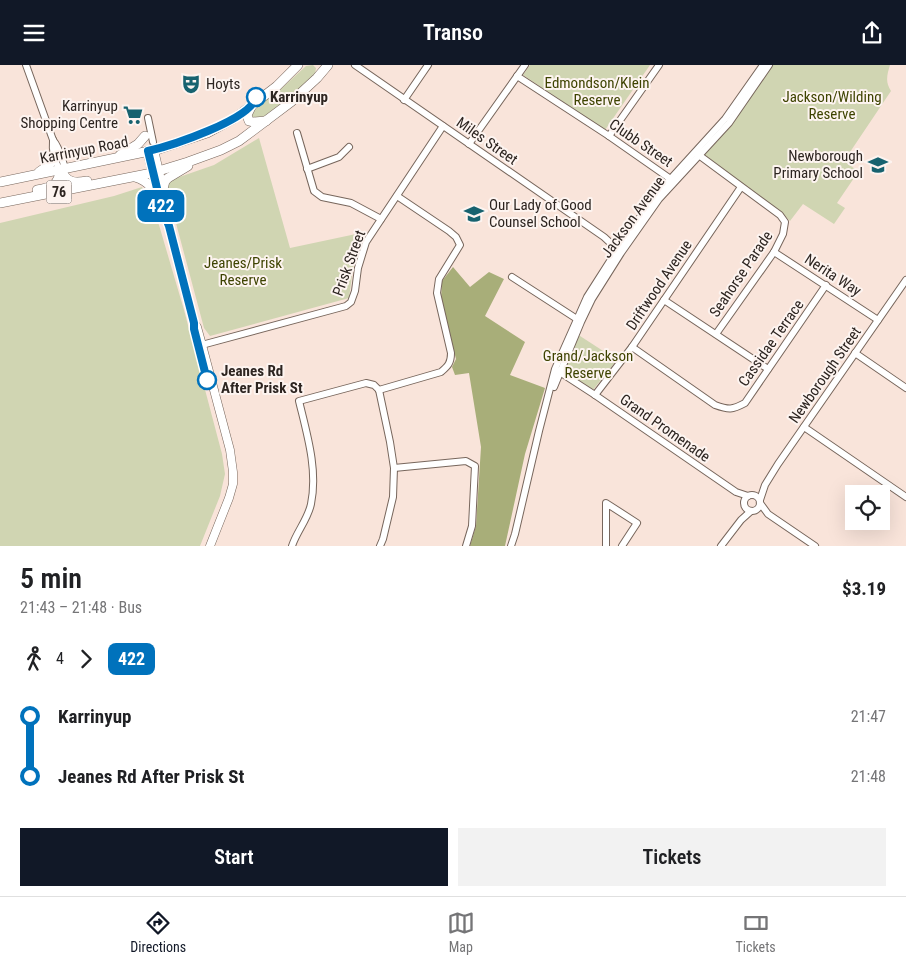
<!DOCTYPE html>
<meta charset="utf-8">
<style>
body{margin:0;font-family:"Roboto Condensed",sans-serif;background:#f2f2f2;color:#202124;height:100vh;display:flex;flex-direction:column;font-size:19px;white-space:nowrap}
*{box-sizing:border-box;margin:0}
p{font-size:16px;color:#757577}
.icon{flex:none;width:28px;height:28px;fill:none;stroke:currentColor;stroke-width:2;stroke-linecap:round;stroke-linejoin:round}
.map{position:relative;height:481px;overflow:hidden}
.drawer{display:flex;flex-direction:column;background:#fff;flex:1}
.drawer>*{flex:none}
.badge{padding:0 10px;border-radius:8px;font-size:18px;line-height:32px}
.buttons{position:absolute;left:845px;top:420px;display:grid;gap:10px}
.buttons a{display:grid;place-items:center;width:45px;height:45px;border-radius:0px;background:#fff;box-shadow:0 5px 20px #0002;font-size:25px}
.map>.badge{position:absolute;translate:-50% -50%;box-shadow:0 0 0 2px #fff}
.legs{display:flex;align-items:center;gap:8px;height:55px;padding:0 20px;font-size:16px}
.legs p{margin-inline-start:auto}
.overview{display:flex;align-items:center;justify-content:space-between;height:85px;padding:0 20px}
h1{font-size:28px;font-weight:600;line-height:38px}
.button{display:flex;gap:10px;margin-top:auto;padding:10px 20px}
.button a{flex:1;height:58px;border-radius:0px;background:#111827;color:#fff;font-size:20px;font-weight:600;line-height:58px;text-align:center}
.button a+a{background:#f2f2f2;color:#202124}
ul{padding:0 20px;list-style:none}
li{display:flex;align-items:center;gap:18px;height:60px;font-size:19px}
li i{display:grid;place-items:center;width:8px;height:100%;margin:0 6px;background:currentColor}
li i::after{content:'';width:12px;height:12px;margin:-6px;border:4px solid;border-radius:50%;background:#fff}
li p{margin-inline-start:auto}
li:first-child i{background:linear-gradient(#0000 50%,currentColor 0)}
li:last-child i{background:linear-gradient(currentColor 50%,#0000 0)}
header{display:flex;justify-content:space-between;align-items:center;height:65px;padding:0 20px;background:#111827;color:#fff;font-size:22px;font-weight:600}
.menu{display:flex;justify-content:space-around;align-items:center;height:70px;border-top:1px solid #e0e0e0;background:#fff;font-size:14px;color:#757577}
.menu a{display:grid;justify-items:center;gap:2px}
.menu .current{color:#111827}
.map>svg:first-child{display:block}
</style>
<header><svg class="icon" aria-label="menu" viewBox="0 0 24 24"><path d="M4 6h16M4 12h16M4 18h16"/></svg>Transo<svg class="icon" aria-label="share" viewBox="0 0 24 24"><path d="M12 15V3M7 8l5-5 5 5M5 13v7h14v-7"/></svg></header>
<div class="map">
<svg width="906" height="481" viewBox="0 0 906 481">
<rect width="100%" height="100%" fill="#f9e4da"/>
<!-- green -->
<g fill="#d0d5b2">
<path d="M313 0 316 3 315 9 313 14 265 53 255 55 251 51 252 46 265 35 271 33 306 1Z"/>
<path d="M530 0H650L605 65 523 10Z"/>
<path d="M772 0H890C887 10 885 17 891 26L844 96 855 104 851 110 854 113 837 138 845 143 834 159 803 139 790 156 782 148 703 89Z"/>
<path d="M259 73 290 183 356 169 363 171 354 196 349 233 210 271 204 263 165 117 214 100Z"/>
<path d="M142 122 159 160 184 245 222 389 225 409 220 431 200 481H0V158L114 131Z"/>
<path d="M577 269 617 295 592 326 562 306Z"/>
</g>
<!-- forest -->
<path fill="#a8ae79" d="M453 202 470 222 489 207 504 214 485 251 525 277 510 310 545 323 525 389 505 481H470L476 461 481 382 469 308 455 310 452 302 456 294 441 235 442 216Z"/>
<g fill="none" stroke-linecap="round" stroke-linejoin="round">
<defs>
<g id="minor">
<path d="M26 0 53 75C59 82 61 91 64 100L61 105"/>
<path d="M355 0 604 172 619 186"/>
<path d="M517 11 609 71 672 115"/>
<path d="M404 35 428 0"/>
<path d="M148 53 153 77"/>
<path d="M297 68 314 126 322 132 351 138 381 154"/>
<path d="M609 71 659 0"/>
<path d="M53 75C52 85 54 98 61 105"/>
<path d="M469 79 525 0"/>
<path d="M696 88 780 150 785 157 783 169 774 187 716 269"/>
<path d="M307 104 339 92 349 82"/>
<path d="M774 187 878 255"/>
<path d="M512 212 580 256"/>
<path d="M664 235 768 304"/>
<path d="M198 281 346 241 351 237 355 226 358 203 366 177 443 61"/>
<path d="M632 282 715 340C729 345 732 345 745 338L826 220"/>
<path d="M855 288 906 323"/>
<path d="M558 306 595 330 736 427 748 431"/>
<path d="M554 322 581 257 592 234 621 188 659 134 729 58 769 0"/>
<path d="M379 325 441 307C448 301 451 298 451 288L437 228 439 214 460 180 456 172 449 166 397 131"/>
<path d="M379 325 390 377 394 403 393 432 383 474 380 481"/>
<path d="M595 330 632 282 741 122"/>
<path d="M804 362 906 432"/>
<path d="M394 403 466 396 475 401 472 461 466 481"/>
<circle cx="752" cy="438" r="8"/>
<path d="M760 435 765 420 778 399 906 215"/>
<path d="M760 438 768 449 815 481"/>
<path d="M292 481C297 466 308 454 311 439 318 405 307 369 299 336L366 318 374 320 379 325"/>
<path d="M511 481 515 469 539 366 555 304 587 232 617 185 655 131 725 54 763 0"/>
<path d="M606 481V438L637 458 622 481"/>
<path d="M721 481 741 455 751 446"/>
</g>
<g id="major">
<path d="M154 85 163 124 169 161 194 258 197 262 202 280 230 385 233 407V419L229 433 210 481"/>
<path d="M147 86 159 133"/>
</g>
<g id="highway">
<path d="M251 42 247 50 249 56 253 57 266 56"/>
<path d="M120 90 138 79 145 71"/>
<path d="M61 105C67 118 74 118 87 116"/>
<path d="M39 107 49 100 55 92"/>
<path d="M135 112C152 117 155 128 162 144"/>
<path d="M0 117 159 84 207 68 233 54 243 47 277 21 298 0"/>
<path d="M163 124 165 116 168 113 188 101"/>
<path d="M37 125C53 122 57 121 61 105"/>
<path d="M0 138 152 108 188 97 221 85 239 76 291 37 317 13 328 0"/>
</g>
</defs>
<!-- minor casing -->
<use href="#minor" stroke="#77665c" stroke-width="8"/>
<!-- major casing -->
<use href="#major" stroke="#77665c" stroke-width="9"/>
<!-- highway casing -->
<use href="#highway" stroke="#77665c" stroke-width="10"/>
<!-- minor -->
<use href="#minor" stroke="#fff" stroke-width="6"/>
<!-- major -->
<use href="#major" stroke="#fff" stroke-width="8"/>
<!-- highway -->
<use href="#highway" stroke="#fff" stroke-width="9"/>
</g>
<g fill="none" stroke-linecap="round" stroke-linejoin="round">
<defs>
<path id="line-1" d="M207 315 194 264V258L169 161 162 144 148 86C170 81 251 55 256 32"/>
</defs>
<!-- line-1 casing -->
<use href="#line-1" stroke="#fff" stroke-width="11"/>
<!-- line-1 -->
<use href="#line-1" stroke="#0072bc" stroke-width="8"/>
</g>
<!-- icons -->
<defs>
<symbol id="theatre-bare" viewBox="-9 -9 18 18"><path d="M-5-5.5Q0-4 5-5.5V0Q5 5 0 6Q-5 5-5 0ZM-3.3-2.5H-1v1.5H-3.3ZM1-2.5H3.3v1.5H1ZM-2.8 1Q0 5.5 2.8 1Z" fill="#17626f" stroke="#fdf4f0" stroke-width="2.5" paint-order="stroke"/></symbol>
<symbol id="supermarket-bare" viewBox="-9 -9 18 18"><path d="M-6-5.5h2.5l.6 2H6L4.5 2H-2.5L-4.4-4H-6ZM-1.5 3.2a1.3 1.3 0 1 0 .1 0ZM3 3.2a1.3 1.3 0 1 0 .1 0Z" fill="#17626f" stroke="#fdf4f0" stroke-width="2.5" paint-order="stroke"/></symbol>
<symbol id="school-bare" viewBox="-9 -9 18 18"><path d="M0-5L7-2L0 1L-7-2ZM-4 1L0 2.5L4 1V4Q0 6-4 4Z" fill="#17626f" stroke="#fdf4f0" stroke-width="2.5" paint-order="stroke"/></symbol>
</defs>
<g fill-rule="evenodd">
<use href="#theatre-bare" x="177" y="5" width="28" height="28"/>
<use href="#supermarket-bare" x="119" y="36" width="28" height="28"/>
<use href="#school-bare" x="864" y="86" width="28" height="28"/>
<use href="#school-bare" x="460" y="135" width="28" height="28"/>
</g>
<!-- markers -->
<g fill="#fff" stroke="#0072bc" stroke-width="2.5">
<circle cx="256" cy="32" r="9"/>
<circle cx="207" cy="315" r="9"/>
</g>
<g text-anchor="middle" stroke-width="4" stroke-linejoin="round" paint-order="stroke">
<!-- shield labels -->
<rect fill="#fdf4f0" stroke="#6b635f" stroke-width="1" x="46.5" y="115.5" width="25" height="23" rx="4"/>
<g font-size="14" font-weight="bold" fill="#2d2521">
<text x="59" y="132">76</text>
</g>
<!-- park labels -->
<g font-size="15" fill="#3e4301" stroke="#fdf4f0">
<text x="597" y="23">Edmondson/Klein<tspan x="597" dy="17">Reserve</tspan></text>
<text x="832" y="37">Jackson/Wilding<tspan x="832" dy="17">Reserve</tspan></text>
<text x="243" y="203">Jeanes/Prisk<tspan x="243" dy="17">Reserve</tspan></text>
<text x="588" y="296">Grand/Jackson<tspan x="588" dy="17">Reserve</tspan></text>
</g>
<!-- poi labels -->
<g font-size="15" fill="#2d2521" stroke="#fdf4f0" text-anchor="start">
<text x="206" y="24">Hoyts</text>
<text x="118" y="46" text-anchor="end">Karrinyup<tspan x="118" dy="17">Shopping Centre</tspan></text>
<text x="863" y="96" text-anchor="end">Newborough<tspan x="863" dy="17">Primary School</tspan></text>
<text x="489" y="145">Our Lady of Good<tspan x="489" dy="17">Counsel School</tspan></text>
</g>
<!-- stop labels -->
<g font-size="15" font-weight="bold" fill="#2d2521" stroke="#fdf4f0" text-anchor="start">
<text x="270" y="37">Karrinyup</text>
<text x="221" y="311">Jeanes Rd<tspan x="221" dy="17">After Prisk St</tspan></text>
</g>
<!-- street labels -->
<g font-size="15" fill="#2d2521" stroke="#fdf4f0">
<text transform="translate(487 76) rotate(35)" y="5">Miles Street</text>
<text transform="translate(641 78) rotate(34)" y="5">Clubb Street</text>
<text transform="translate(84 85) rotate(-11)" y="5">Karrinyup Road</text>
<text transform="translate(633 152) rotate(-54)" y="5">Jackson Avenue</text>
<text transform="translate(349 198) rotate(-70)" y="5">Prisk Street</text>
<text transform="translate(741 209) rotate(-56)" y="5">Seahorse Parade</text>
<text transform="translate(833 210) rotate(33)" y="5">Nerita Way</text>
<text transform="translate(659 220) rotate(-56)" y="5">Driftwood Avenue</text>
<text transform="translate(771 278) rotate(-55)" y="5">Cassidae Terrace</text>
<text transform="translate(825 310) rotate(-55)" y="5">Newborough Street</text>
<text transform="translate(665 363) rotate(35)" y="5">Grand Promenade</text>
</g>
</g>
</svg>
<div class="buttons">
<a><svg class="icon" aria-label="locate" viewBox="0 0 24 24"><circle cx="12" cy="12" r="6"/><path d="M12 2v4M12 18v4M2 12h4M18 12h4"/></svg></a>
</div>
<b class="badge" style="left:161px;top:141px;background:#0072bc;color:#fff">422</b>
</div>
<section class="drawer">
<div class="overview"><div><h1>5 min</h1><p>21:43 – 21:48 · Bus</p></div><b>$3.19</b></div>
<div class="legs"><svg class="icon" aria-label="walk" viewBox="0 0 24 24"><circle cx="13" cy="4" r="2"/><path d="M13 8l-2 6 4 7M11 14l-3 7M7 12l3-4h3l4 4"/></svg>4<svg class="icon" aria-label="forward" viewBox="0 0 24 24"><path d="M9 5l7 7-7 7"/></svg><b class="badge" style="background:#0072bc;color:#fff">422</b></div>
<ul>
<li><i style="color:#0072bc"></i><b>Karrinyup</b><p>21:47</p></li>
<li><i style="color:#0072bc"></i><b>Jeanes Rd After Prisk St</b><p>21:48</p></li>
</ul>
<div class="button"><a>Start</a><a>Tickets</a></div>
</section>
<nav class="menu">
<a class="current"><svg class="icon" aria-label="directions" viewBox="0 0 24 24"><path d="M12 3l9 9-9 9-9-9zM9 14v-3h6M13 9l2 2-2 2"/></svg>Directions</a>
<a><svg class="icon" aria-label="map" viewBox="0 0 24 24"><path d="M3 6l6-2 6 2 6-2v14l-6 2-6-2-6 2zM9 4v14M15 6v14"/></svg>Map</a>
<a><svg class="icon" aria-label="tickets" viewBox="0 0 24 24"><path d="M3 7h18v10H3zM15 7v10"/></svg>Tickets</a>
</nav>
